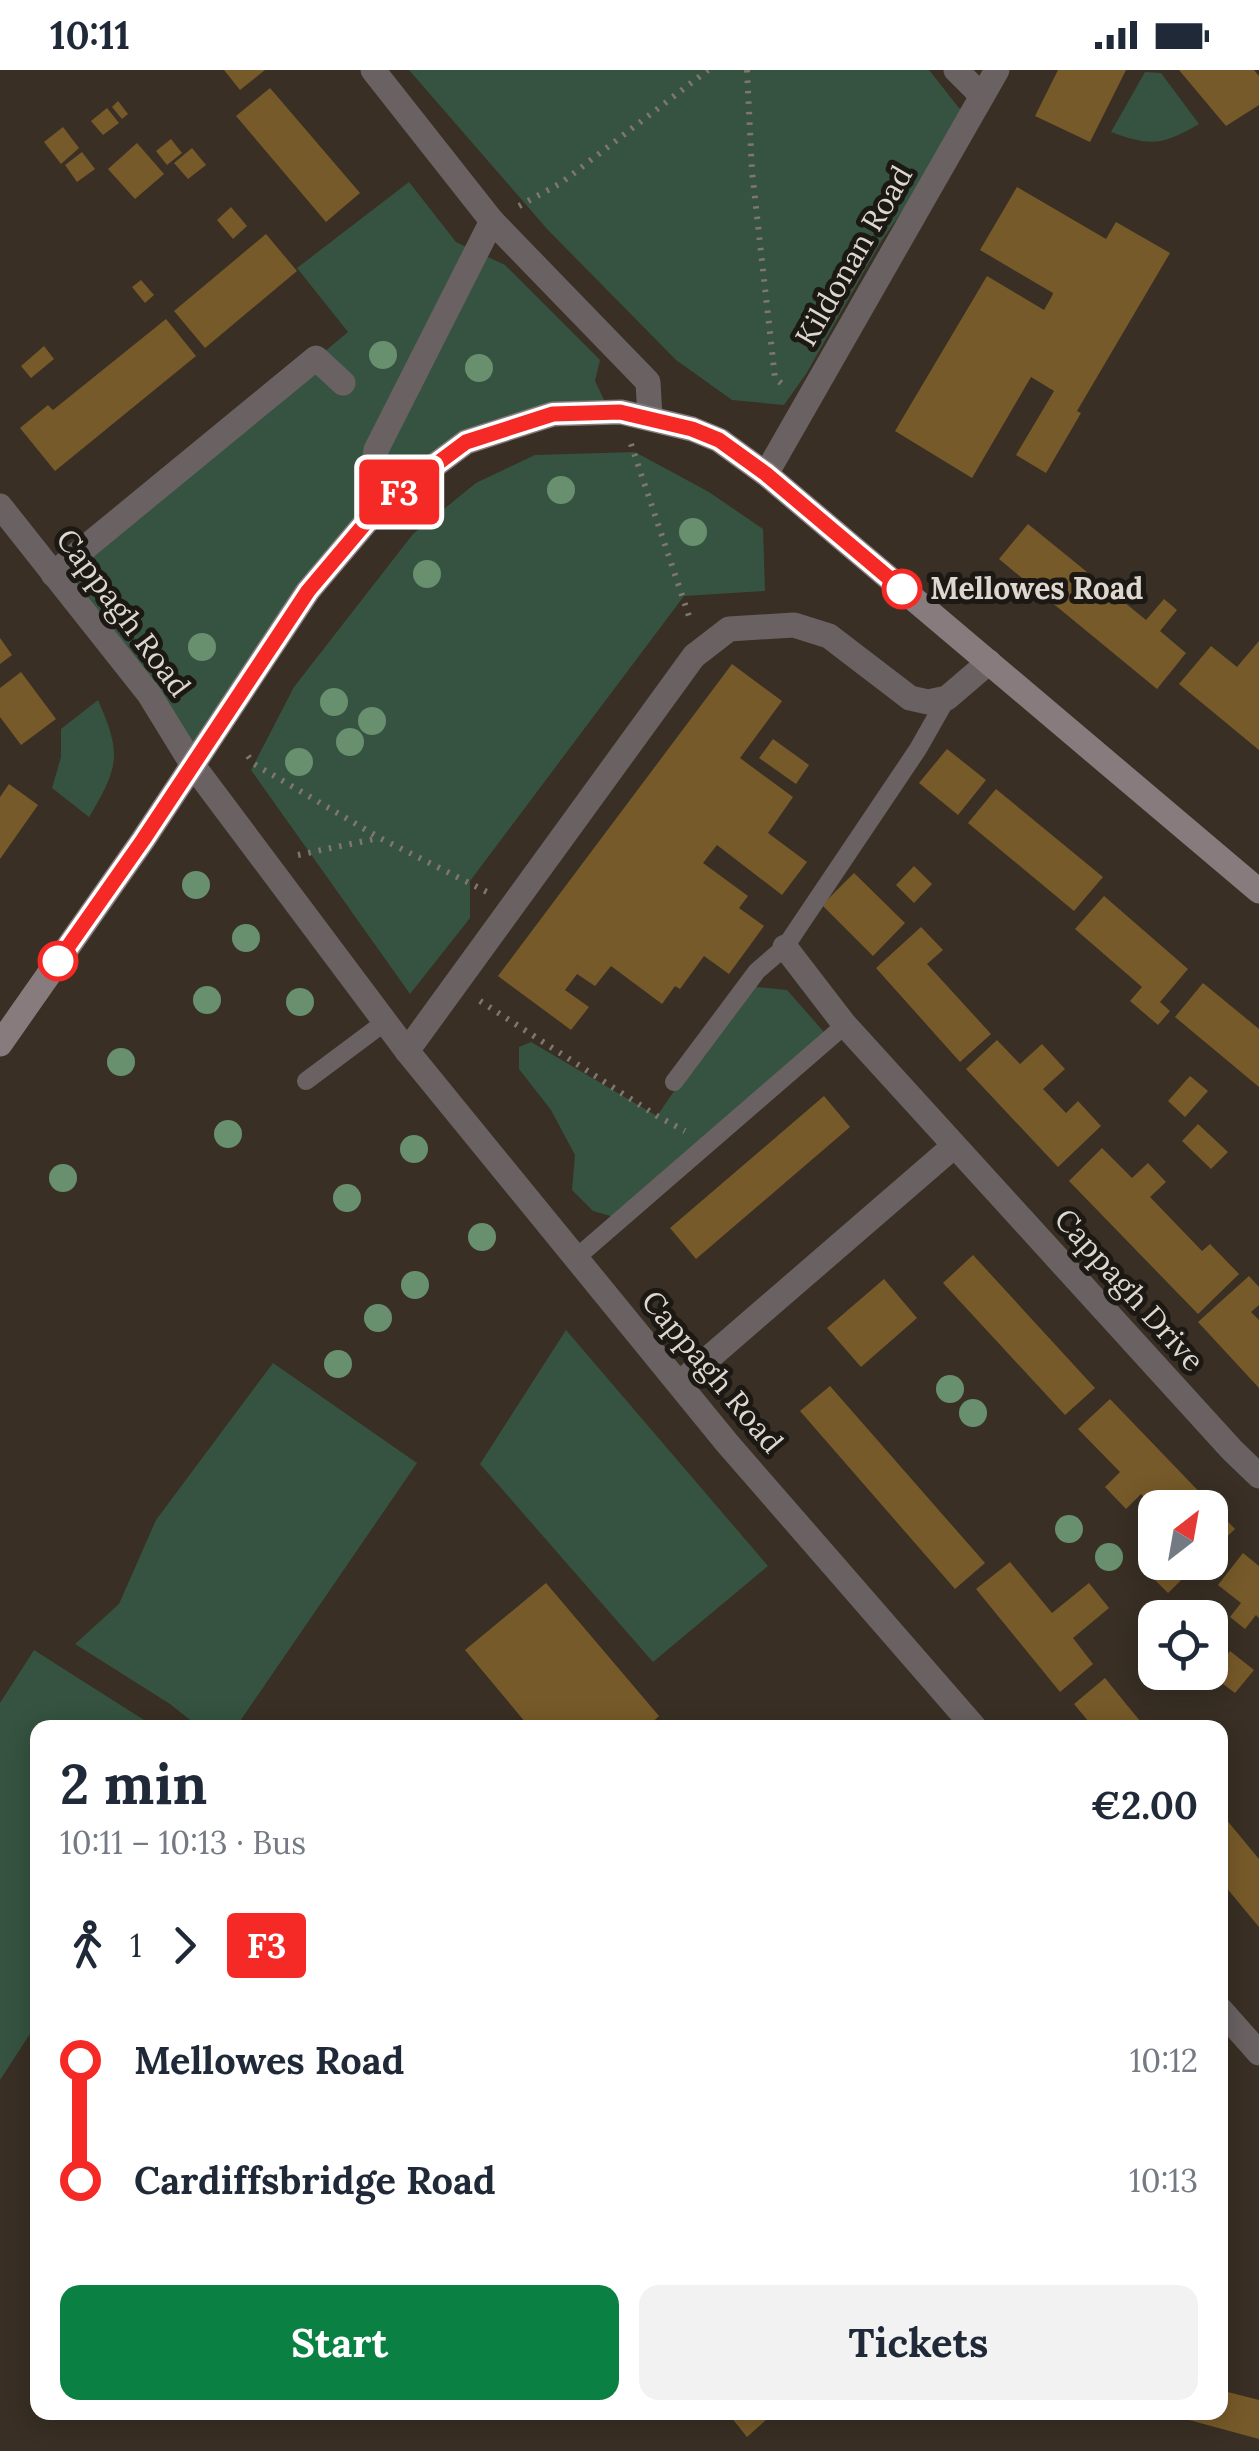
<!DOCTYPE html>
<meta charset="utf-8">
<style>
body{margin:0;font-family:Lora,serif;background:#f2f2f3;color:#1f2937;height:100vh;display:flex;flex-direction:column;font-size:38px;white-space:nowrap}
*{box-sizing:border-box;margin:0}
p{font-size:32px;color:#747a83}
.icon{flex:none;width:55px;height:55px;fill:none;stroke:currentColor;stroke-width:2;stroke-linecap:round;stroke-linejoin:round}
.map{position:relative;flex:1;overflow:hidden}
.drawer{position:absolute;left:30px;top:1650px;width:1198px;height:700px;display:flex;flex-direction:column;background:#fff;border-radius:20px;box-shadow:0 5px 25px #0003}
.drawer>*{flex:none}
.badge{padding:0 20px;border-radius:8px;font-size:35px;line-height:65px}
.needle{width:65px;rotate:31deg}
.fabs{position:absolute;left:1138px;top:1420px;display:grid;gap:20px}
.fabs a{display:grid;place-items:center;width:90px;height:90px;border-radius:20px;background:#fff;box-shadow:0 5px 25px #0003;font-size:50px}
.map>.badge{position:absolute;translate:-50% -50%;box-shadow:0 0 0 5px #fff}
.legs{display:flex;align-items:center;gap:15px;height:110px;padding:0 30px;font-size:32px}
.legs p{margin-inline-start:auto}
.headline{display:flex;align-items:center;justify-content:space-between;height:170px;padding:0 30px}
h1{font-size:55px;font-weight:700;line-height:75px}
.primary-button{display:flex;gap:20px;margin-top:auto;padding:20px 30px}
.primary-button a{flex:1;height:115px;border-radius:20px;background:#0b8043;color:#fff;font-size:40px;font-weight:700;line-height:115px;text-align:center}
.primary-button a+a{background:#f2f2f3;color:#1f2937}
ul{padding:0 30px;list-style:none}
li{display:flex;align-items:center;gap:35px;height:120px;font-size:38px}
li i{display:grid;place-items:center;width:15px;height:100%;margin:0 12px;background:currentColor}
li i::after{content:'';width:25px;height:25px;margin:-12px;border:8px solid;border-radius:50%;background:#fff}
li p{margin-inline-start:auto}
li:first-child i{background:linear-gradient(#0000 50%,currentColor 0)}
li:last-child i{background:linear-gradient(currentColor 50%,#0000 0)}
.status{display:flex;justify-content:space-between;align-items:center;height:70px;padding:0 50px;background:#fff;direction:ltr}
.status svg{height:28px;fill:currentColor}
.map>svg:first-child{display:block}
</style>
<div class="status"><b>10:11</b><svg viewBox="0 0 49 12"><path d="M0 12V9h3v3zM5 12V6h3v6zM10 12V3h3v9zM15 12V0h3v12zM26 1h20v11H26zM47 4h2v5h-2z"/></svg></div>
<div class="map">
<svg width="1259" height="2381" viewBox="0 0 1259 2381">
<rect width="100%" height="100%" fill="#392f24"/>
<!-- green -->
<g fill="#355340">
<path d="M409 0H929L959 38 971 44 882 170 806 304 784 335 732 330 676 290 548 160Z"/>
<path d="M1145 2 1161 3 1199 54C1163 75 1151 77 1111 62Z"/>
<path d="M409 112 456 172 505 195 600 290 595 311 610 342 466 371 378 438 189 691 57 506 348 262 297 198Z"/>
<path d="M635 382 709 422 763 459 765 521 684 526 470 811V848L410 924 251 700 294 617 413 464 476 413 535 385Z"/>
<path d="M98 630C122 684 119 697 89 747L52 718 61 687V659Z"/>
<path d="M746 916 787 920 830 969 621 1149 593 1141 572 1120 575 1085 551 1040 519 999V977L531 972 657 1046Z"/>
<path d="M566 1260 768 1496 653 1592 480 1394Z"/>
<path d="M273 1293 417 1393 236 1657H199L170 1634 75 1574 119 1534 156 1450Z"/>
<path d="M34 1580 155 1657 38 1658 37 1953 0 2010V1633Z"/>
</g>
<!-- building -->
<g fill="#775a29">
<path d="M224 0H265L240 20Z"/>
<path d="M1058 0H1126L1090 72 1035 46Z"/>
<path d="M1179 0H1254L1259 6V35L1226 56Z"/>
<path d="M270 18 360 123 326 152 236 46Z"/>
<path d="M118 31 128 44 122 49 112 37Z"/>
<path d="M107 38 119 53 103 65 91 51Z"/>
<path d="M63 57 79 78 61 94 44 72Z"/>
<path d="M171 69 182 83 167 95 156 81Z"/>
<path d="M137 73 164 104 135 129 108 99Z"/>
<path d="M192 78 206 95 188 109 174 93Z"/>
<path d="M82 82 95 99 77 112 65 95Z"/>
<path d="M1017 117 1106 169 1116 152 1170 183 1077 341 1081 343 1046 403 1016 385 1054 321 1031 307 972 408 895 361 987 206 1044 240 1052 226 1053 223 980 180Z"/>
<path d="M231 137 247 156 233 169 217 150Z"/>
<path d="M266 164 297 201 205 278 174 241Z"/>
<path d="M141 210 154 225 145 233 132 217Z"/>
<path d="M166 249 196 286 55 401 20 358 48 335 53 340Z"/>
<path d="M44 276 54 289 31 308 21 296Z"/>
<path d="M1028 454 1146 550 1164 529 1177 540 1160 561 1186 583 1157 619 999 489Z"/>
<path d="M0 568 12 585 0 594Z"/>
<path d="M1259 571V680L1179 614 1211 576 1237 597Z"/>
<path d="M732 594 782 631 740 688 793 727 768 763 807 792 782 825 717 775 703 793 748 826 739 838 764 856 729 904 704 886 680 919 675 916 662 934 611 896 595 916 577 904 565 920 589 937 571 960 498 906Z"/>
<path d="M21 602 56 649 21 675 0 647V618Z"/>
<path d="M773 669 809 695 796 714 759 688Z"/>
<path d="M947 679 986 710 958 745 919 713Z"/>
<path d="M9 714 38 735 0 789V727Z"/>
<path d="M996 719 1103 807 1074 841 968 753Z"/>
<path d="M914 796 932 814 914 833 896 815Z"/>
<path d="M854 803 905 853 873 886 822 835Z"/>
<path d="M1104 826 1188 899 1160 932 1170 941 1158 955 1130 931 1142 917 1075 859Z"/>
<path d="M921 857 943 880 927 894 991 964 960 992 876 898Z"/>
<path d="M1203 913 1259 959V1017L1175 947Z"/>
<path d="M997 970 1020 994 1042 974 1065 999 1043 1019 1066 1043 1078 1031 1101 1056 1058 1097 966 999Z"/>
<path d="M1190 1006 1208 1021 1185 1047 1168 1031Z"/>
<path d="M824 1026 850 1057 696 1189 670 1158Z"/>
<path d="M1198 1054 1228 1082 1211 1099 1182 1071Z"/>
<path d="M1102 1078 1132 1108 1148 1093 1166 1112 1150 1127 1202 1181 1210 1174 1239 1204 1198 1244 1069 1111Z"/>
<path d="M973 1185 1095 1318 1065 1345 943 1213Z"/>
<path d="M1249 1206 1259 1217V1235L1251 1242 1259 1250V1318L1198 1252Z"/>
<path d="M884 1209 917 1248 861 1297 827 1258Z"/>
<path d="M830 1316 985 1493 955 1519 800 1341Z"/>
<path d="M1110 1329 1235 1459 1210 1483V1438H1154L1141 1424 1126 1439 1105 1417 1120 1402 1078 1359Z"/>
<path d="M1243 1483 1259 1496V1548L1256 1545 1245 1559 1230 1547 1241 1533 1218 1515Z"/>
<path d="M1010 1492 1052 1543 1089 1513 1109 1538 1073 1568 1093 1594 1060 1622 976 1519Z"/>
<path d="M1157 1492H1200L1168 1523 1147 1502Z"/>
<path d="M546 1513 659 1646 646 1658H520L526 1653 465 1580Z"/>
<path d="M1230 1581 1254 1600 1235 1623 1211 1605Z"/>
<path d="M1105 1608 1126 1634 1146 1658H1094L1074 1634Z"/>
<path d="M1220 1742 1259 1789V1857L1220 1810Z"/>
<path d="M1220 2320 1259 2330V2369L1167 2344 1220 2342Z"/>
<path d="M727 2342H775L747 2367Z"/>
</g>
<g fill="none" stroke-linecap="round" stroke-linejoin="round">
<!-- path -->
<g stroke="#7f766d" stroke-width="6" stroke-dasharray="2.5 8" stroke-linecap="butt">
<path d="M747 0 752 101 775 308 782 314"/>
<path d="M519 136 561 113 708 0"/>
<path d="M631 374 691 552"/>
<path d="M248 686 254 694 380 768 489 823"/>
<path d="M298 785 379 768"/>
<path d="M480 931 657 1046 685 1061"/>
</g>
<!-- service -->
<g stroke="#696162" stroke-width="18">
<path d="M306 1011 385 952"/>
<path d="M674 1012 757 901 785 877 918 679 947 628"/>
<path d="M576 1188 845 955"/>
</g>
<!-- minor -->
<g stroke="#696162" stroke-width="25">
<path d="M373 0 492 151 648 312 650 347"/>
<path d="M956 0 982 26"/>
<path d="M766 404 997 0"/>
<path d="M379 437 373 397 376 380 492 151"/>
<path d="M53 504 316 288 343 313"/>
<path d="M192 694 407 981 727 1373 975 1658"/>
<path d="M785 877 845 955 1232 1380 1259 1406"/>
<path d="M407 981 694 586 729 559 794 555 829 566 910 628 928 632 947 628 989 592"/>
<path d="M680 1313 954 1076"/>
<path d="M1220 1939 1259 1983"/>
</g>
<!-- tertiary -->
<path stroke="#696162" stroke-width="25" d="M0 436 149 624 192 694"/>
<!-- secondary -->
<path stroke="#887b7d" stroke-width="25" d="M0 974 143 770 308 521 379 437 466 372 553 344 621 342 692 359 719 370 766 404 1259 821"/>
</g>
<!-- trees -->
<g fill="#68906f">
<circle cx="383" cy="285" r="14"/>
<circle cx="479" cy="298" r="14"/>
<circle cx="561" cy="420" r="14"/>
<circle cx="693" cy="462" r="14"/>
<circle cx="427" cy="504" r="14"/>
<circle cx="202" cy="577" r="14"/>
<circle cx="334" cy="632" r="14"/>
<circle cx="372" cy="651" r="14"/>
<circle cx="350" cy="672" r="14"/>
<circle cx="299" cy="692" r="14"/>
<circle cx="196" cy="815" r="14"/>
<circle cx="246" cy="868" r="14"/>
<circle cx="207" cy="930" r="14"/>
<circle cx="300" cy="932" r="14"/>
<circle cx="121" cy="992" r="14"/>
<circle cx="228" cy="1064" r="14"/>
<circle cx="414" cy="1079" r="14"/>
<circle cx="63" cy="1108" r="14"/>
<circle cx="347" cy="1128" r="14"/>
<circle cx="482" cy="1167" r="14"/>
<circle cx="415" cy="1215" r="14"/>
<circle cx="378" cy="1248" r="14"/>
<circle cx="338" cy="1294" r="14"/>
<circle cx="950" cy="1319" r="14"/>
<circle cx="973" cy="1343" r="14"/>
<circle cx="1069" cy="1459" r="14"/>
<circle cx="1109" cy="1487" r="14"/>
</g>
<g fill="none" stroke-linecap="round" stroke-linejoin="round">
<defs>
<path id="line-1" d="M58 891 143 770 308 521 379 437 466 372 553 344 620 342 692 359 719 370 766 404 902 519"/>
</defs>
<!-- line-1 casing -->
<use href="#line-1" stroke="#fff" stroke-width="22"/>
<!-- line-1 -->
<use href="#line-1" stroke="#f52a26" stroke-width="15"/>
</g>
<!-- markers -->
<g fill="#fff" stroke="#f52a26" stroke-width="5">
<circle cx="902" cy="519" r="18"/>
<circle cx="58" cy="891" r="18"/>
</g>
<g text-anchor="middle" stroke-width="10" stroke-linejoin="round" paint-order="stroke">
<!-- street labels -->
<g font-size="30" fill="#ddd7d0" stroke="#1c1813">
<text transform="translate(854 186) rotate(-60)" y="10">Kildonan Road</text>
<text transform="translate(123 543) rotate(53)" y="10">Cappagh Road</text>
<text transform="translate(1129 1220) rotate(48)" y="10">Cappagh Drive</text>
<text transform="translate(712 1302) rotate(50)" y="10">Cappagh Road</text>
</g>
<!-- stop labels -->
<g font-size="30" font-weight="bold" fill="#ddd7d0" stroke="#1c1813" text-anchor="start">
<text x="930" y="529">Mellowes Road</text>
</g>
</g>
</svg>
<div class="fabs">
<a><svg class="needle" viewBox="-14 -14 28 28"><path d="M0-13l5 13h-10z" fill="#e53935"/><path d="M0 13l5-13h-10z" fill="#747a83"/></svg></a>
<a><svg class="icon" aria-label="locate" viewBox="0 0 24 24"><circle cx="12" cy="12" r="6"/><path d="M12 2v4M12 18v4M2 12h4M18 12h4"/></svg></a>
</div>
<b class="badge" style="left:399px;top:422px;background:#f52a26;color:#fff">F3</b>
<section class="drawer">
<div class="headline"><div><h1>2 min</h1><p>10:11 – 10:13 · Bus</p></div><b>€2.00</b></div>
<div class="legs"><svg class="icon" aria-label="walk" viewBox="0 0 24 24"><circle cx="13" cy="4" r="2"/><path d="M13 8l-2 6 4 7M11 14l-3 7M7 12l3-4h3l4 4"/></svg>1<svg class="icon" aria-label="forward" viewBox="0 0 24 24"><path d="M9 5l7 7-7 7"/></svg><b class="badge" style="background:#f52a26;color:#fff">F3</b></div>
<ul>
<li><i style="color:#f52a26"></i><b>Mellowes Road</b><p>10:12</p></li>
<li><i style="color:#f52a26"></i><b>Cardiffsbridge Road</b><p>10:13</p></li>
</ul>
<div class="primary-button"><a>Start</a><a>Tickets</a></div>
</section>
</div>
